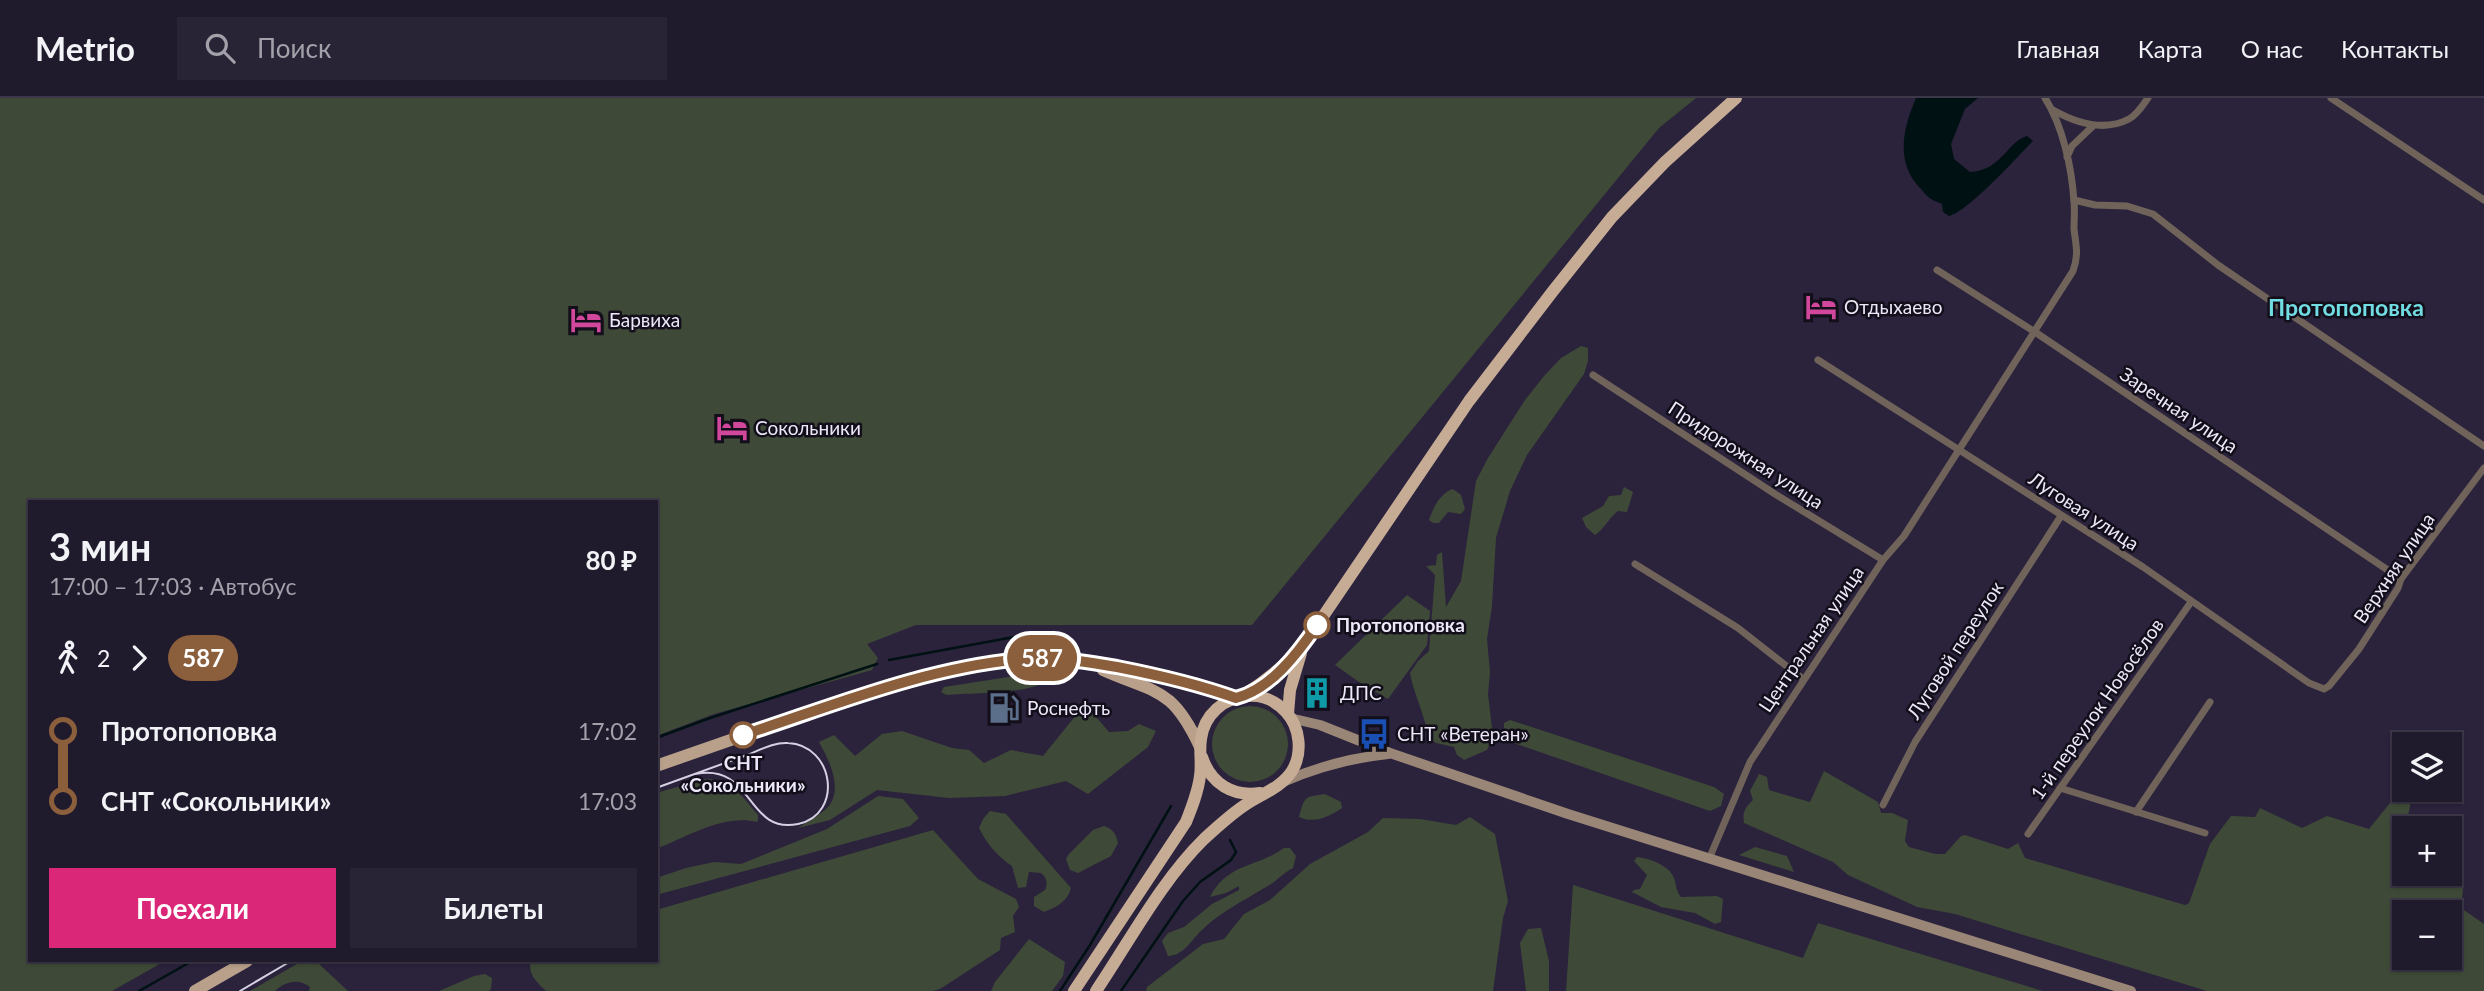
<!DOCTYPE html>
<html lang="ru">
<meta charset="utf-8">
<style>
body{margin:0;font-family:Lato,sans-serif;background:#282335;color:#f1f3f6;height:100vh;display:flex;flex-direction:column;font-size:26px;white-space:nowrap}
*{box-sizing:border-box;margin:0}
p{font-size:23px;color:#a2a1aa}
.icon{flex:none;width:38px;height:38px;fill:none;stroke:currentColor;stroke-width:2;stroke-linecap:round;stroke-linejoin:round}
.map{position:relative;flex:1;overflow:hidden}
.panel{position:absolute;left:28px;top:402px;width:630px;height:462px;display:flex;flex-direction:column;background:#201a2d;border-radius:0px;box-shadow:0 2px 5px #0004,0 0 0 2px #3d3849}
.panel>*{flex:none}
.badge{padding:0 14px;border-radius:23px;font-size:24px;line-height:46px}
.buttons{position:absolute;left:2392px;top:634px;display:grid;gap:14px}
.buttons a{display:grid;place-items:center;width:70px;height:70px;border-radius:0px;background:#201a2d;box-shadow:0 2px 5px #0004,0 0 0 2px #3d3849;font-size:35px}
.map>.badge{position:absolute;translate:-50% -50%;box-shadow:0 0 0 4px #fff}
.legs{display:flex;align-items:center;gap:10px;height:77px;padding:0 21px;font-size:23px}
.legs p{margin-inline-start:auto}
.summary{display:flex;align-items:center;justify-content:space-between;height:119px;padding:0 21px}
h1{font-size:38px;font-weight:700;line-height:52px}
.action{display:flex;gap:14px;margin-top:auto;padding:14px 21px}
.action a{flex:1;height:80px;border-radius:0px;background:#db2777;color:#fff;font-size:28px;font-weight:700;line-height:80px;text-align:center}
.action a+a{background:#282335;color:#f1f3f6}
ul{padding:0 21px;list-style:none}
li{display:flex;align-items:center;gap:24px;height:70px;font-size:26px}
li i{display:grid;place-items:center;width:10px;height:100%;margin:0 9px;background:currentColor}
li i::after{content:'';width:18px;height:18px;margin:-9px;border:5px solid;border-radius:50%;background:#201a2d}
li p{margin-inline-start:auto}
li:first-child i{background:linear-gradient(#0000 50%,currentColor 0)}
li:last-child i{background:linear-gradient(currentColor 50%,#0000 0)}
header{display:flex;align-items:center;gap:42px;box-sizing:border-box;height:98px;padding:0 35px;background:#201a2d;border-bottom:2px solid #3d3849}
header strong{font-size:33px}
nav{display:flex;gap:38px;margin-inline-start:auto;font-size:24px}
.search{width:490px;height:63px;background:#282335;display:flex;align-items:center;gap:18px;box-sizing:border-box;padding:0 24px;border-radius:0px;color:#a2a1aa;font-size:26px}
.map>svg:first-child{display:block}
</style>
<header>
<strong>Metrio</strong>
<div class="search"><svg class="icon" aria-label="search" viewBox="0 0 24 24"><circle cx="10" cy="10" r="6"/><path d="M15 15l6 6"/></svg>Поиск</div>
<nav><a>Главная</a><a>Карта</a><a>О нас</a><a>Контакты</a></nav>
</header>
<div class="map">
<svg width="2484" height="893" viewBox="0 0 2484 893">
<rect width="100%" height="100%" fill="#2b223c"/>
<!-- green -->
<g fill="#3e4a37" fill-rule="evenodd">
<path d="M0 0H1696L1659 30 1252 527H916L867 546 878 560 872 572 714 616 656 638V404H30V863H165L112 893H0Z"/>
<path d="M1581 248 1588 250V263L1584 276 1527 357 1510 393 1496 440 1492 508 1487 541 1490 574 1488 596 1493 639 1487 652 1464 662 1457 657 1454 649 1436 645 1428 640C1425 615 1414 598 1410 575L1418 563 1429 553 1435 477 1426 468 1436 467 1437 457 1442 454 1446 509 1461 483 1476 383 1488 360 1525 302 1544 278 1561 260Z"/>
<path d="M1624 389 1633 394 1627 414 1618 413C1609 420 1604 431 1595 437L1586 429 1582 420 1603 408 1609 398 1621 397Z"/>
<path d="M1453 391 1461 397 1465 411 1461 416 1448 414 1439 425H1433L1429 422C1433 410 1440 395 1453 391Z"/>
<path d="M1407 497 1430 513 1427 547 1388 601 1359 584 1335 567Z"/>
<path d="M1034 575 1043 577 1044 584C1029 596 969 595 947 597L941 594 944 589Z"/>
<path d="M1085 606 1109 634 1128 633 1139 626 1156 633 1148 649 1088 696 1066 683 1005 698 949 700 877 692 830 722 798 730C807 724 818 718 826 711 845 693 829 662 819 644L834 637 855 658 882 636 902 633 952 650 969 652 984 665 1011 652 1043 658Z"/>
<circle cx="1250" cy="646" r="38"/>
<path d="M1510 622 1714 689 1724 696 1721 708 1710 713 1508 643 1504 638V625Z"/>
<path d="M1824 673 1878 704 1881 715H1892L1908 722 1905 743 1909 749 1935 756H1945L1961 738 1965 737 2008 751 2018 745 2025 760 2185 807 2189 805 2210 746 2231 718 2255 719 2260 710 2302 730 2327 718 2369 731 2390 705 2411 703 2408 718 2432 721 2444 730H2404V775H2450V734L2461 741 2454 757 2463 791 2461 810 2484 826V893H2207L1955 816 1917 809 1848 777 1833 764 1744 725C1742 713 1746 709 1753 702L1750 693 1759 676 1767 679 1769 692 1810 704ZM2404 814H2450V859H2404Z"/>
<path d="M705 681C731 680 743 699 758 717V722L757 724C723 716 687 739 656 751V695Z"/>
<path d="M1325 696 1341 704 1342 710C1329 719 1314 726 1299 719 1305 698 1304 699 1325 696Z"/>
<path d="M878 698 903 701 919 720 910 728 656 797V780L686 770 714 764 741 766 827 731Z"/>
<path d="M990 713 1006 716 1071 790C1068 803 1057 809 1044 814L1034 808V799L1045 792C1048 785 1047 780 1041 775L1029 774 1026 789 1018 790 1012 768C997 758 987 746 979 730L983 721Z"/>
<path d="M1470 719 1495 736 1508 803 1503 820 1493 893H1146L1147 889 1203 846 1224 841 1244 816 1270 802 1310 766 1368 734 1383 720 1420 721 1456 727Z"/>
<path d="M1104 728C1113 731 1116 736 1118 745L1111 758 1078 775 1070 772 1066 761 1069 756 1093 732Z"/>
<path d="M933 732 978 781 1016 801 1019 809 1013 818 1015 834 1001 840 1000 852 940 891 933 893H546C537 884 527 876 531 863H656V812Z"/>
<path d="M1755 749 1787 758 1794 774 1739 757Z"/>
<path d="M1284 750H1290L1296 758 1293 770C1283 775 1276 784 1266 789 1245 802 1220 814 1202 832 1190 843 1185 857 1168 858L1162 843 1168 835 1184 829 1212 806 1239 792V788L1226 795 1210 799C1227 765 1258 769 1284 750Z"/>
<path d="M1637 759C1648 760 1668 767 1673 778 1677 785 1675 792 1681 799L1717 798 1723 801 1721 824 1715 826 1695 815 1661 809 1632 794 1634 792 1640 791 1647 777 1634 763Z"/>
<path d="M1573 787 1803 860 1818 825 2043 893H1566Z"/>
<path d="M1541 830 1549 863V893H1526L1520 845 1528 831Z"/>
<path d="M1029 841 1065 864 1063 878 1052 893H991L995 884Z"/>
<path d="M302 863 317 864 348 893H309L310 889C299 880 285 883 275 893H250Z"/>
<path d="M485 876 492 880 491 891 489 893H439L474 878Z"/>
</g>
<!-- water -->
<path fill="#001113" d="M1916 0H1978L1965 11 1951 46 1954 61 1970 74C2001 73 2008 43 2027 38L2033 43C2016 60 1969 113 1949 118L1943 114 1942 106C1928 100 1929 100 1920 90 1895 64 1903 30 1916 0Z"/>
<g fill="none" stroke-linecap="round" stroke-linejoin="round">
<!-- stream -->
<g stroke="#001113" stroke-width="2.5">
<path d="M889 562 1014 539 1052 538"/>
<path d="M656 640 710 620 877 566"/>
<path d="M139 893 192 863"/>
<path d="M1060 893 1090 847 1171 708"/>
<path d="M1121 893 1183 803 1200 784 1231 762 1236 754 1230 742"/>
</g>
<!-- minor -->
<g stroke="#70645a" stroke-width="7">
<path d="M2331 0 2484 102"/>
<path d="M2053 12C2076 25 2104 34 2129 21 2137 17 2143 7 2148 0"/>
<path d="M2067 59 2072 48 2093 28"/>
<path d="M2074 102 2095 107 2127 108 2153 116 2218 167 2484 348"/>
<path d="M1937 172 2035 234 2401 481"/>
<path d="M1818 262 2143 469 2309 585 2324 591 2329 588 2359 551 2398 490 2401 481 2484 370"/>
<path d="M1593 277 1775 396 1883 462"/>
<path d="M1635 466 1738 530 1803 581"/>
<path d="M2060 690 2205 735"/>
<path d="M1883 707 1915 644 2061 418"/>
<path d="M2136 714 2210 604"/>
<path d="M2028 736 2191 504"/>
<path d="M1709 761 1750 664 1883 462 1904 438 2073 173C2079 156 2076 148 2074 131 2074 122 2075 113 2074 104 2072 71 2063 28 2045 0"/>
</g>
<!-- secondary -->
<g stroke="#998676" stroke-width="10">
<path d="M1290 620 1320 627 1390 655 1568 716 2131 893"/>
<path d="M1283 684C1317 669 1350 660 1388 656"/>
</g>
<!-- primary -->
<g stroke="#b8a08b" stroke-width="12">
<path d="M1103 572C1157 596 1172 589 1200 649"/>
<path d="M656 668 892 586 942 574 1023 560 1084 563 1145 574 1194 585 1236 600"/>
<path d="M195 893 247 863"/>
</g>
<!-- trunk -->
<g stroke="#c6ac95" stroke-width="12">
<path d="M1242 598C1266 583 1286 567 1305 545L1469 303 1553 193 1612 119 1665 64 1736 0"/>
<path d="M1288 616 1290 592 1301 555"/>
<path d="M1202 659C1211 686 1233 699 1260 695"/>
<path d="M1074 893 1186 724C1192 709 1198 694 1200 678 1202 666 1199 653 1201 641 1204 617 1224 599 1248 598 1262 597 1276 603 1286 614 1300 629 1303 655 1292 673 1281 690 1261 696 1245 707 1230 717 1217 729 1204 741 1162 782 1129 844 1096 893"/>
</g>
<!-- tram -->
<g stroke="#d6d0e3" stroke-width="2">
<path d="M656 690C687 679 717 668 747 657 760 652 774 644 788 645 834 647 844 716 798 726 746 737 754 664 695 676"/>
<path d="M240 893 291 863"/>
</g>
</g>
<g fill="none" stroke-linecap="round" stroke-linejoin="round">
<defs>
<path id="line-1" d="M743 637C835 607 925 570 1021 561 1054 558 1086 564 1117 569 1158 577 1197 586 1236 600 1271 591 1298 555 1317 527"/>
</defs>
<!-- line-1 casing -->
<use href="#line-1" stroke="#fff" stroke-width="16"/>
<!-- line-1 -->
<use href="#line-1" stroke="#8b5e3c" stroke-width="10"/>
</g>
<!-- icons -->
<defs>
<symbol id="hotel-bare" viewBox="-9 -9 18 18"><path d="M-6-4.5h1.5V1H6V5H4.5V3h-9V5H-6ZM-4 0a1.8 1.8 0 1 1 3.6 0ZM.5 0V-2.5h3Q6-2.5 6 0Z" fill="#d1479c" stroke="#120e1a" stroke-width="2.5" paint-order="stroke"/></symbol>
<symbol id="building-bare" viewBox="-9 -9 18 18"><path d="M-4-6H4V6H1V3H-1V6H-4ZM-2.5-4.3h1.7v1.8h-1.7ZM.8-4.3h1.7v1.8H.8ZM-2.5-1h1.7V.8h-1.7ZM.8-1h1.7V.8H.8Z" fill="#0f9aa8" stroke="#120e1a" stroke-width="2.5" paint-order="stroke"/></symbol>
<symbol id="fuel-bare" viewBox="-9 -9 18 18"><path d="M-5.5-6h7V0h2V4h1.3V-2.5L3-4.5l.8-.8L6-3V5H2.5V1h-1V6h-7ZM-4.2-4.7v3.2H.2V-4.7Z" fill="#5c6f8a" stroke="#120e1a" stroke-width="2.5" paint-order="stroke"/></symbol>
<symbol id="bus-bare" viewBox="-9 -9 18 18"><path d="M-5-6H5V4H4V6H2V4H-2V6H-4V4H-5ZM-3.5-4V0h7V-4ZM-3.5 1.2v1.5H-2V1.2ZM2 1.2v1.5H3.5V1.2Z" fill="#1a4fb4" stroke="#120e1a" stroke-width="2.5" paint-order="stroke"/></symbol>
</defs>
<g fill-rule="evenodd">
<use href="#hotel-bare" x="1799" y="187" width="44" height="44"/>
<use href="#hotel-bare" x="564" y="200" width="44" height="44"/>
<use href="#hotel-bare" x="710" y="308" width="44" height="44"/>
<use href="#building-bare" x="1295" y="573" width="44" height="44"/>
<use href="#fuel-bare" x="982" y="588" width="44" height="44"/>
<use href="#bus-bare" x="1352" y="614" width="44" height="44"/>
</g>
<!-- markers -->
<g fill="#fff" stroke="#8b5e3c" stroke-width="3.5">
<circle cx="1317" cy="527" r="12"/>
<circle cx="743" cy="637" r="12"/>
</g>
<g text-anchor="middle" stroke-width="5" stroke-linejoin="round" paint-order="stroke">
<!-- poi labels -->
<g font-size="19" fill="#ede7f9" stroke="#120e1a" text-anchor="start">
<text x="1844" y="216">Отдыхаево</text>
<text x="609" y="229">Барвиха</text>
<text x="755" y="337">Сокольники</text>
<text x="1340" y="602">ДПС</text>
<text x="1027" y="617">Роснефть</text>
<text x="1397" y="643">СНТ «Ветеран»</text>
</g>
<!-- street labels -->
<g font-size="19" fill="#ede7f9" stroke="#120e1a">
<text transform="translate(2179 312) rotate(34)" y="7">Заречная улица</text>
<text transform="translate(1746 357) rotate(33)" y="7">Придорожная улица</text>
<text transform="translate(2084 413) rotate(33)" y="7">Луговая улица</text>
<text transform="translate(2394 470) rotate(-56)" y="7">Верхняя улица</text>
<text transform="translate(1811 541) rotate(-56)" y="7">Центральная улица</text>
<text transform="translate(1955 552) rotate(-57)" y="7">Луговой переулок</text>
<text transform="translate(2097 611) rotate(-55)" y="7">1-й переулок Новосёлов</text>
</g>
<!-- stop labels -->
<g font-size="19" font-weight="bold" fill="#ede7f9" stroke="#120e1a" text-anchor="start">
<text x="1336" y="534">Протопоповка</text>
<text x="743" y="672" text-anchor="middle">СНТ<tspan x="743" dy="22">«Сокольники»</tspan></text>
</g>
<!-- quarter labels -->
<g font-size="23" font-weight="bold" fill="#71dde3" stroke="#120e1a">
<text x="2346" y="218">Протопоповка</text>
</g>
</g>
</svg>
<div class="buttons">
<a><svg class="icon" aria-label="layers" viewBox="0 0 24 24"><path d="M12 4l9 5-9 5-9-5zM3 14l9 5 9-5"/></svg></a>
<a>+</a>
<a>−</a>
</div>
<b class="badge" style="left:1042px;top:560px;background:#8b5e3c;color:#fff">587</b>
<section class="panel">
<div class="summary"><div><h1>3 мин</h1><p>17:00 – 17:03 · Автобус</p></div><b>80 ₽</b></div>
<div class="legs"><svg class="icon" aria-label="walk" viewBox="0 0 24 24"><circle cx="13" cy="4" r="2"/><path d="M13 8l-2 6 4 7M11 14l-3 7M7 12l3-4h3l4 4"/></svg>2<svg class="icon" aria-label="forward" viewBox="0 0 24 24"><path d="M9 5l7 7-7 7"/></svg><b class="badge" style="background:#8b5e3c;color:#fff">587</b></div>
<ul>
<li><i style="color:#8b5e3c"></i><b>Протопоповка</b><p>17:02</p></li>
<li><i style="color:#8b5e3c"></i><b>СНТ «Сокольники»</b><p>17:03</p></li>
</ul>
<div class="action"><a>Поехали</a><a>Билеты</a></div>
</section>
</div>
